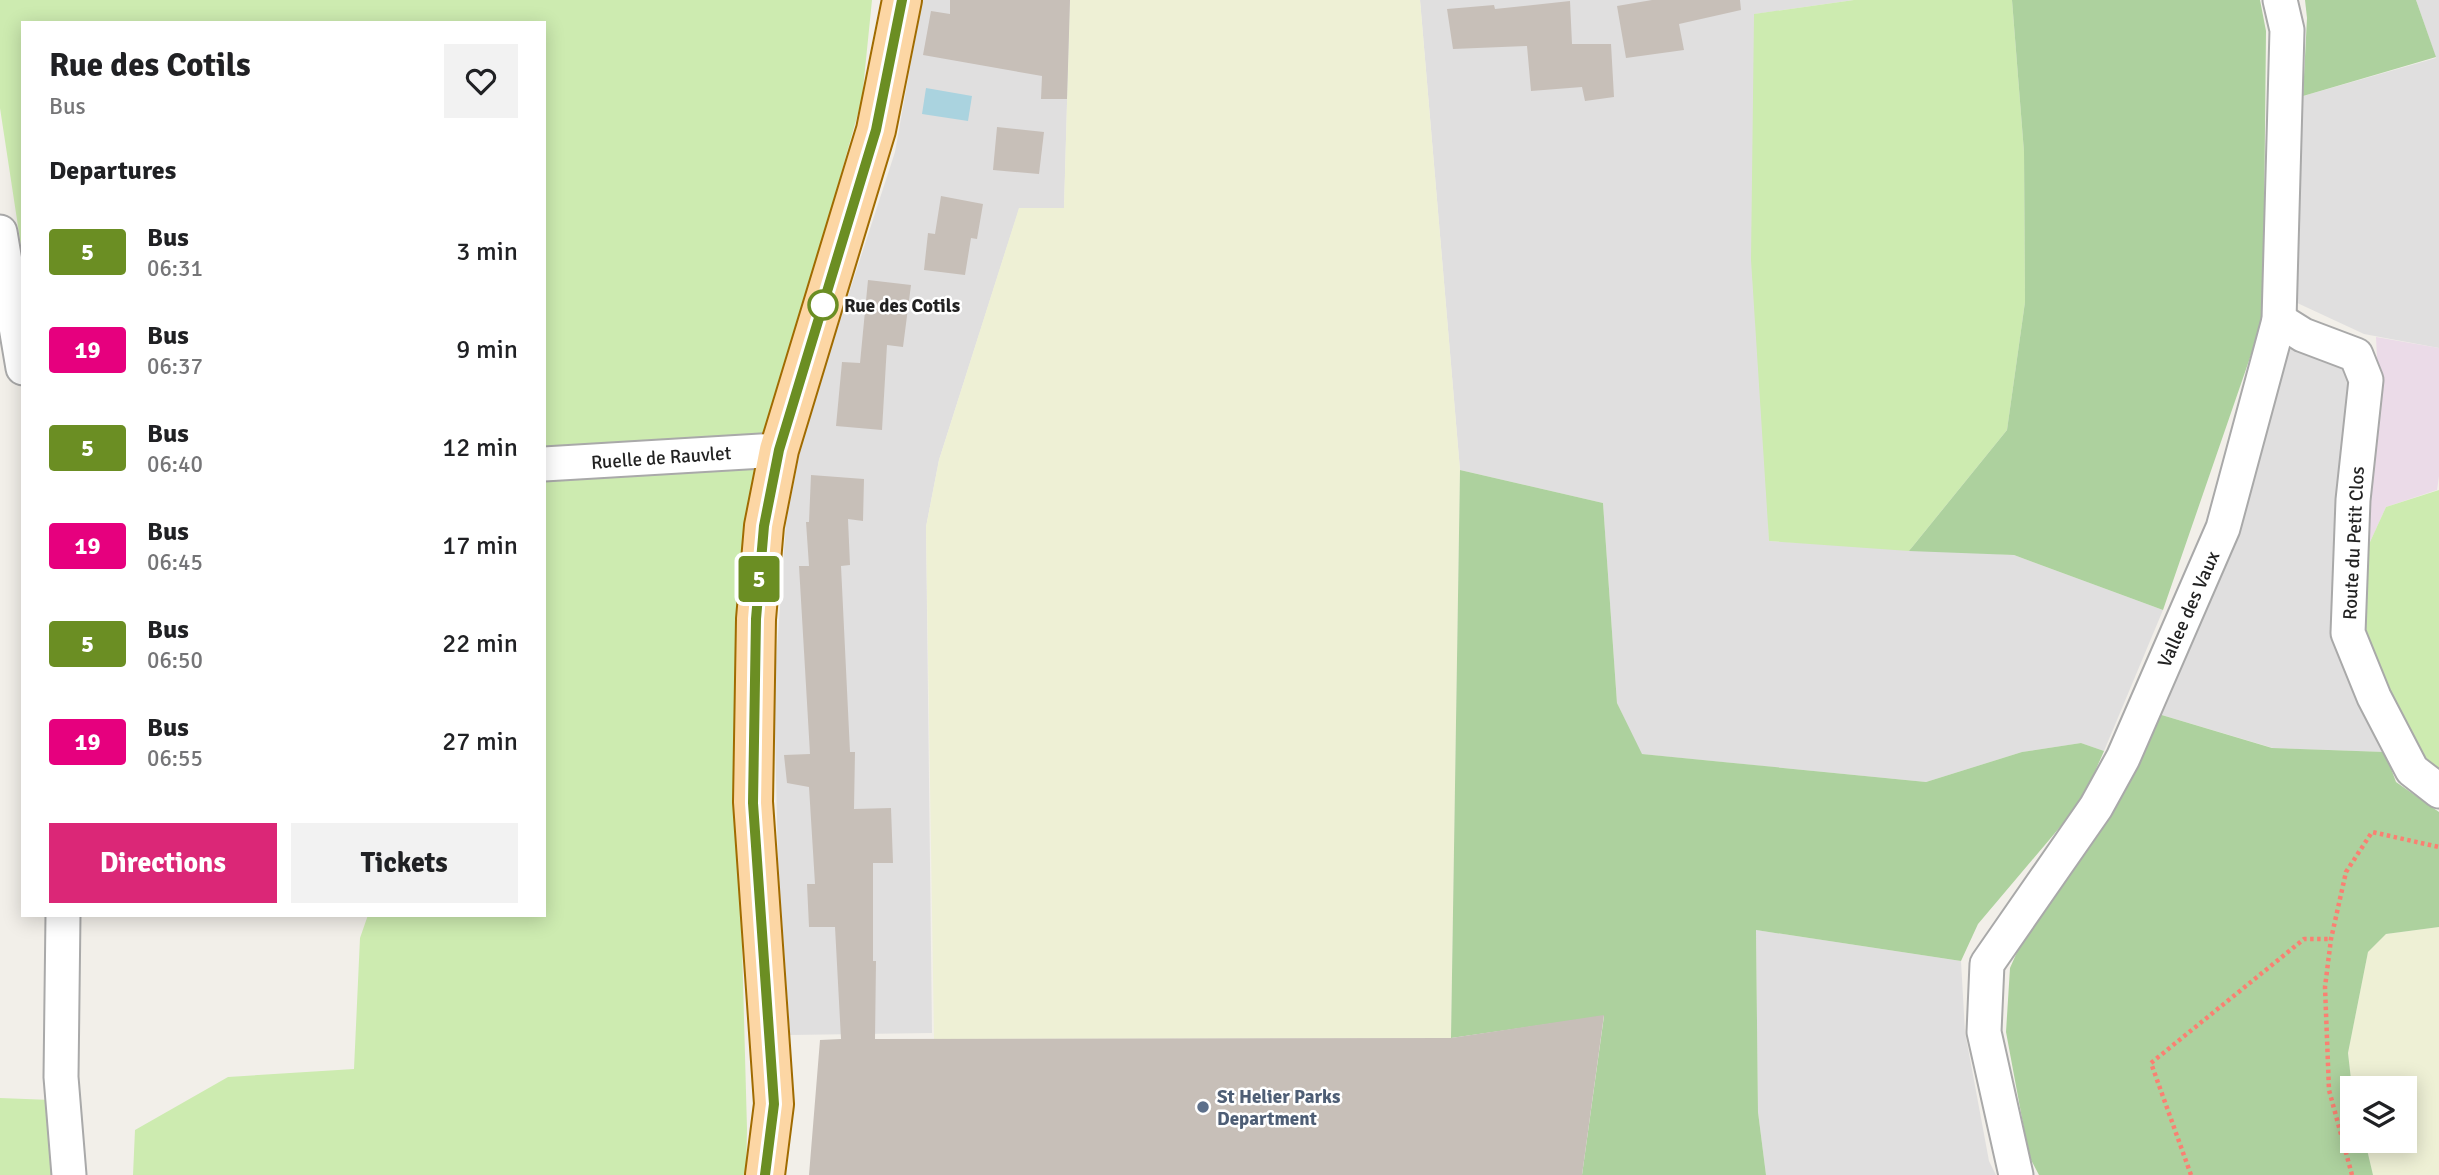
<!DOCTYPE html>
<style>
body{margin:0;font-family:Signika,sans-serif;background:#f2f2f2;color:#202124;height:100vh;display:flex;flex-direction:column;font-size:26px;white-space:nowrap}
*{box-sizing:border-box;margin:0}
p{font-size:23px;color:#757577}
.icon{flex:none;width:38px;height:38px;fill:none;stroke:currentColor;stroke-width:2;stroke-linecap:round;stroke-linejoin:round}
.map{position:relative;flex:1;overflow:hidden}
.sheet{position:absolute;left:21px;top:21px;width:525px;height:896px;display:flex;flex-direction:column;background:#fff;border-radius:0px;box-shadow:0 4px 18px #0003}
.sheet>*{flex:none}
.badge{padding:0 14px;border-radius:5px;font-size:24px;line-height:46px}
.controls{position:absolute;left:2340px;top:1076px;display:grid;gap:14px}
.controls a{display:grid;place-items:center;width:77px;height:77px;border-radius:0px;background:#fff;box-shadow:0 4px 18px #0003;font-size:35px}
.map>.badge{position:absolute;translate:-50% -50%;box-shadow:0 0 0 4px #fff}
h2{padding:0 28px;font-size:26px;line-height:63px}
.round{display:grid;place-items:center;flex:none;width:74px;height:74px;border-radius:0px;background:#f2f2f2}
.head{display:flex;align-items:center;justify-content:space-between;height:119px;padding:0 28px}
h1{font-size:33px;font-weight:800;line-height:52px}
.button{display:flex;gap:14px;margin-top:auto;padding:14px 28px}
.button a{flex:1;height:80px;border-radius:0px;background:#db2777;color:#fff;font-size:28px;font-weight:800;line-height:80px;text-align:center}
.button a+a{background:#f2f2f2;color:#202124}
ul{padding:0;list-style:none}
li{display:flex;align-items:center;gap:21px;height:98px;padding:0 28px}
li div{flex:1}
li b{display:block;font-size:26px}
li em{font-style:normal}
li .badge{min-width:77px;font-weight:700;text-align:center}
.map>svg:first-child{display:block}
</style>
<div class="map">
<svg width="2439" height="1175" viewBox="0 0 2439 1175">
<rect width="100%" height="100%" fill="#f2efe9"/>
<!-- residential -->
<g fill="#e0dfdf">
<path d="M922 0H1070L1064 208 1019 209 939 460 926 527 932 1033 790 1035 778 864 774 690 786 523 804 431 895 152Z"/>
<path d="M1420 0H1854L1755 14 1769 541 2014 555 2163 610 2104 751 2081 743 2022 752 1926 782 1641 754 1617 703 1603 503 1460 470Z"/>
<path d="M2416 0H2439V348L2364 334 2293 301 2303 96 2436 58Z"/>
<path d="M2283 339 2350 365 2385 752 2273 748 2155 713Z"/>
<path d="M1756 930 1961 961 1965 1032 1989 1161 1996 1175H1766L1758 1112Z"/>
</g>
<!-- industrial -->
<path fill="#ebdbe8" d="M2376 337 2439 348V476L2437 490 2386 507 2365 553 2378 380Z"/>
<!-- farmland -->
<g fill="#eef0d5">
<path d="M1070 0H1420L1460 470 1451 1038 934 1039 926 527 939 460 1019 208H1064Z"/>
<path d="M2439 927V1175H2373L2365 1141H2404V1088H2352L2348 1053 2368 952 2386 934Z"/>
</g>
<!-- grass -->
<g fill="#cdebb0">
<path d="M0 0H872L862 99 756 476 740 871 747 1129 746 1175H133L135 1130 228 1077 354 1069 360 938 368 915H544V23H23V259L0 108Z"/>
<path d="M1854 0H2012L2024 152 2025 302 2007 430 1909 551 1769 541 1751 260 1754 14Z"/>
<path d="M2439 490V779L2422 767 2360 630 2365 553 2386 507Z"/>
<path d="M0 1098 51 1100 56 1175H0Z"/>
</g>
<!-- forest -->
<g fill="#add19e">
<path d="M2012 0H2260L2266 31 2263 320 2163 610 2014 555 1909 551 2007 430 2025 302 2024 152Z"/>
<path d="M2305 0H2416L2436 57 2303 96 2307 18Z"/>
<path d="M1460 470 1603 503 1617 703 1642 754 1926 782 2022 752 2081 743 2104 751 2082 801 1978 924 1961 961 1756 930 1758 1112 1766 1175H1582L1604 1016 1451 1038Z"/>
<path d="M2155 713 2272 748 2385 752 2396 782 2439 812V927L2386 934 2368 952 2348 1053 2352 1088V1141H2365L2373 1175H2039L2029 1156 2006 1032 2010 968 2025 934 2108 818 2142 757Z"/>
</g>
<!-- water -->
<path fill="#aad3df" d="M926 88 972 96 968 121 922 114Z"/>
<!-- building -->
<g fill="#c7bfb8">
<path d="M950 0H1070L1067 99H1041L1042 76 923 55 931 11 950 14Z"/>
<path d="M1652 0H1740L1741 10 1679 24 1684 50 1626 58 1617 6Z"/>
<path d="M1570 1 1572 44H1611L1614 97 1585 101 1582 87 1531 91 1527 46 1453 49 1447 9 1494 5 1495 9Z"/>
<path d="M997 127 1044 132 1039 174 993 170Z"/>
<path d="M941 196 983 204 977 239 971 238 965 275 924 270 928 233 935 234Z"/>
<path d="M868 280 911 285 903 347 887 345 882 430 836 426 842 362 860 363Z"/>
<path d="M811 475 864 479 863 521 848 519 850 565 841 566 850 752H855L854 809 891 808 893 863H873V961H876L875 1039 1451 1038 1604 1015 1582 1175H809L820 1040 841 1039 835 927H809L807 884H815L809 787 787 783 784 755 810 754 799 566H809L806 522H809Z"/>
</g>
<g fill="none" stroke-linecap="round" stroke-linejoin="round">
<defs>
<g id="street">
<path d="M0 232 23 368"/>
<path d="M2279 320 2303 335 2356 355 2366 380 2353 500 2348 633 2374 697 2412 770 2439 791"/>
<path d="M544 464 779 450"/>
<path d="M63 915 61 1077 69 1175"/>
<path d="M2016 1175 1984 1032 1987 964 2096 807 2123 758 2223 528 2279 320 2287 30 2280 0"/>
</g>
<path id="primary" d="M765 1175 774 1104 753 802 756 619 764 526 779 450 876 130 902 0"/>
</defs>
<!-- street casing -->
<use href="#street" stroke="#a9a9a9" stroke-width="37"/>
<!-- primary casing -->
<use href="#primary" stroke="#a06b00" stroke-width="42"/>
<!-- path -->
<g stroke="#fa8072" stroke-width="4.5" stroke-dasharray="3.5 3.5" stroke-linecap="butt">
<path d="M2191 1175 2151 1063 2304 939H2331"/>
<path d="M2352 1175 2329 1090 2325 987 2331 939 2346 872 2372 832 2439 847"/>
</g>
<!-- street -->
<use href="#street" stroke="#fff" stroke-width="33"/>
<!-- primary -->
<use href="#primary" stroke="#fcd6a4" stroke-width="38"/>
</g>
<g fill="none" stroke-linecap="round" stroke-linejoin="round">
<defs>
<path id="line" d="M765 1175 774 1104 753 803 756 619 764 526 779 450 876 130 902 0"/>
</defs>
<!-- line casing -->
<use href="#line" stroke="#fff" stroke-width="16"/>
<!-- line -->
<use href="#line" stroke="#6b8e23" stroke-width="10"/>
</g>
<!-- markers -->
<circle fill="#fff" stroke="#6b8e23" stroke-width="3.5" cx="823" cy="305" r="14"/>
<circle fill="#5c6f8a" stroke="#fff" stroke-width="2.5" cx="1203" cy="1107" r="7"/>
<g text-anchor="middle" stroke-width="5" stroke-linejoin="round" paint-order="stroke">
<!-- stop labels -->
<g font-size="19" font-weight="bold" fill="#222" stroke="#fff" text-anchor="start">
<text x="844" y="312">Rue des Cotils</text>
</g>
<!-- street labels -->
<g font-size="19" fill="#222" stroke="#fff">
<text transform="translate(661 457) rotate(-4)" y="7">Ruelle de Rauvlet</text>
<text transform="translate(2353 543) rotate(-87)" y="7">Route du Petit Clos</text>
<text transform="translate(2188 609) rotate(-66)" y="7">Vallee des Vaux</text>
</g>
<!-- service labels -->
<g font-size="19" font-weight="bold" fill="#4e5e75" stroke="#fff" text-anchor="start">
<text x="1217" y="1103">St Helier Parks<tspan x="1217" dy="22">Department</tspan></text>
</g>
</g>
</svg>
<div class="controls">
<a><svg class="icon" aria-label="layers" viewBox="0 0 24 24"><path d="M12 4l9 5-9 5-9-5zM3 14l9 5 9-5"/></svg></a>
</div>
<b class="badge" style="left:759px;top:579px;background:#6b8e23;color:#fff">5</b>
<section class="sheet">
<div class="head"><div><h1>Rue des Cotils</h1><p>Bus</p></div><a class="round"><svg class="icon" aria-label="heart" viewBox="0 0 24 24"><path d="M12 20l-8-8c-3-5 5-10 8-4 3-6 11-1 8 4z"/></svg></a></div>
<h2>Departures</h2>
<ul>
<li><span class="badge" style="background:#6b8e23;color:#fff">5</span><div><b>Bus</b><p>06:31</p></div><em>3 min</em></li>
<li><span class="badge" style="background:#e6007e;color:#fff">19</span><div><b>Bus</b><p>06:37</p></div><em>9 min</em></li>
<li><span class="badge" style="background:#6b8e23;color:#fff">5</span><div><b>Bus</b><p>06:40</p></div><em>12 min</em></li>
<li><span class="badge" style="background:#e6007e;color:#fff">19</span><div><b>Bus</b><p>06:45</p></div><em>17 min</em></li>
<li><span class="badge" style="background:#6b8e23;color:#fff">5</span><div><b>Bus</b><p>06:50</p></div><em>22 min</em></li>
<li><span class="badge" style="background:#e6007e;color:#fff">19</span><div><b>Bus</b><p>06:55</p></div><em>27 min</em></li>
</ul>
<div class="button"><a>Directions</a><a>Tickets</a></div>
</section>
</div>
